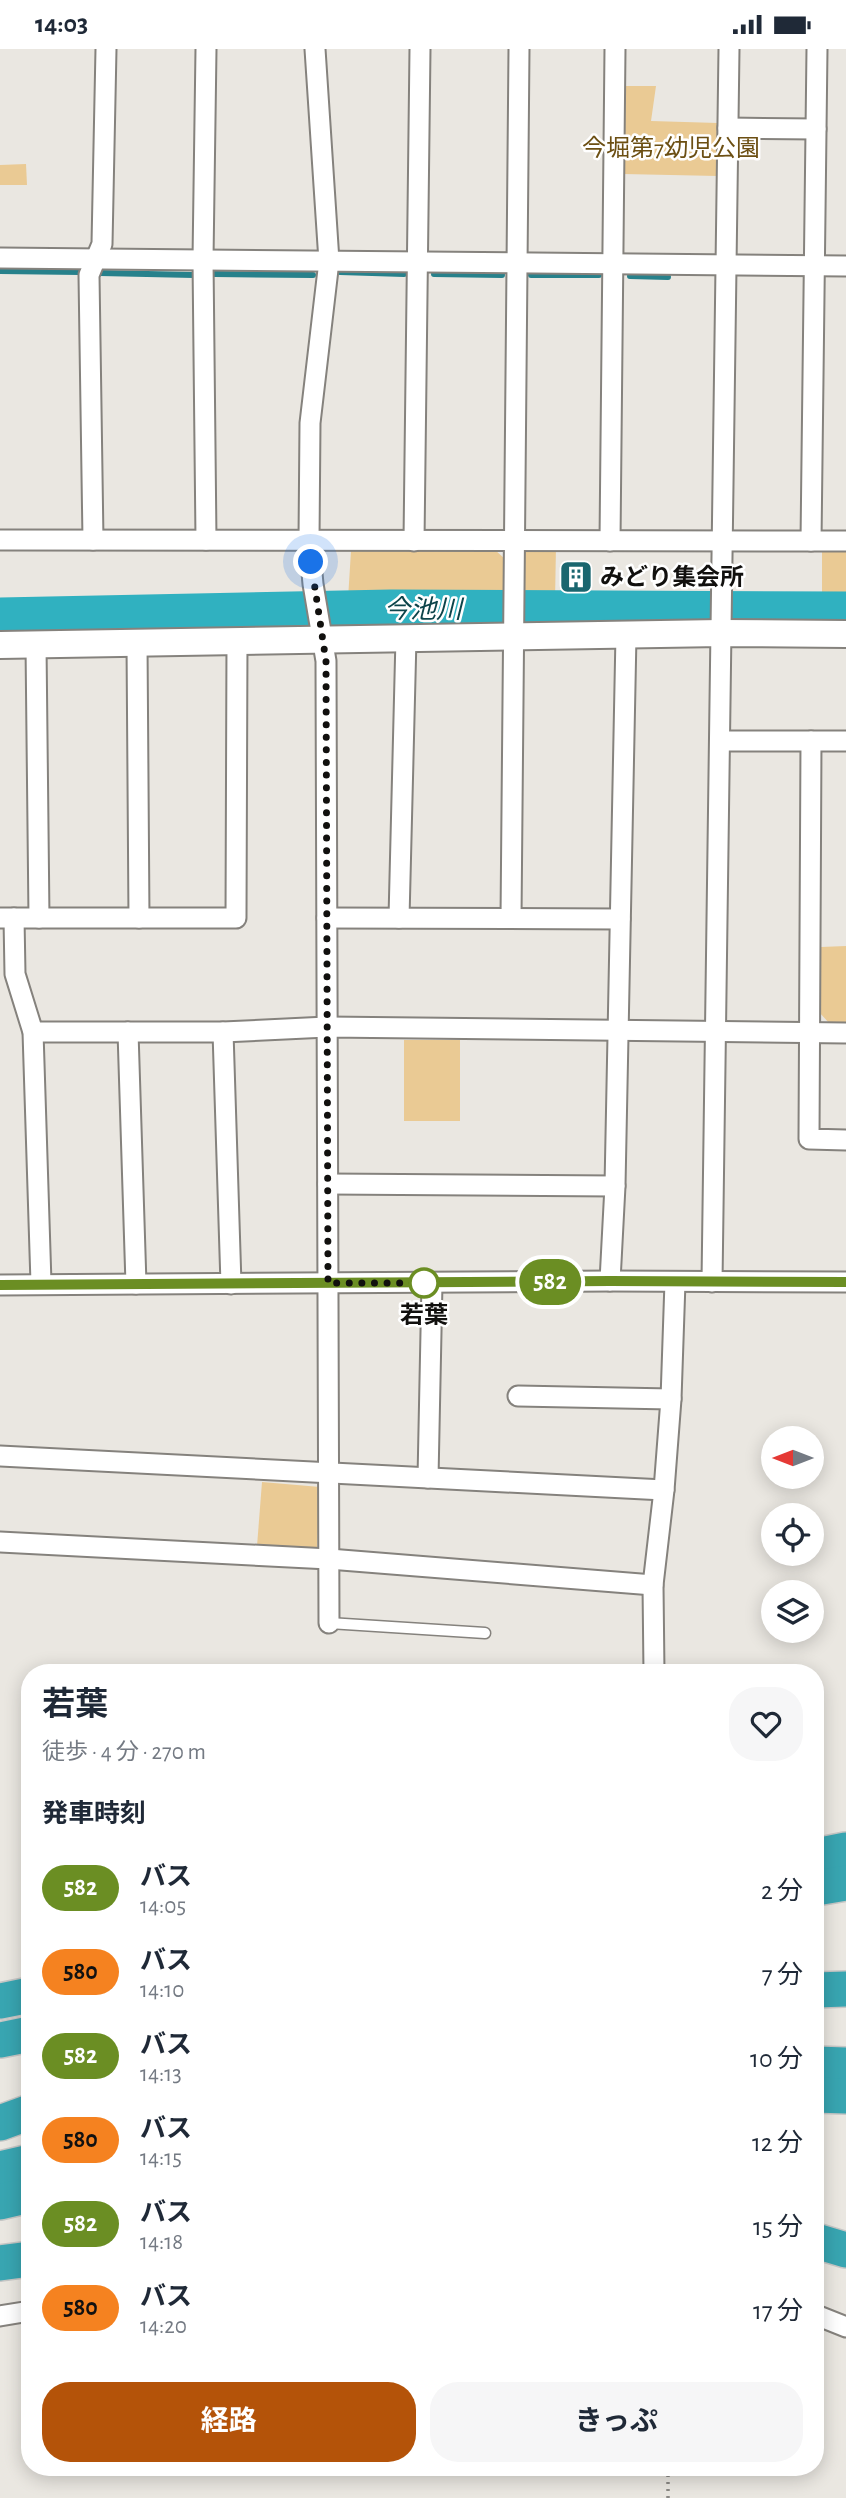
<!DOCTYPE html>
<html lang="ja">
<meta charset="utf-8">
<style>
body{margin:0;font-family:"Alegreya Sans","Noto Sans JP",sans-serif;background:#f6f6f7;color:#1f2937;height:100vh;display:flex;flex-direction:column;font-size:26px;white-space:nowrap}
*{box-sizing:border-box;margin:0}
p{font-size:23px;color:#747a83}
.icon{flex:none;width:38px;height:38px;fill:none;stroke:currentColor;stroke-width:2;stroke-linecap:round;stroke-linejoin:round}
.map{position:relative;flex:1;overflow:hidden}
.drawer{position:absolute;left:21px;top:1615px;width:803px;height:812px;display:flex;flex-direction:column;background:#fff;border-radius:28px;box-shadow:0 4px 18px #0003}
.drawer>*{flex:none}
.badge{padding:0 14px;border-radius:23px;font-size:24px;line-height:46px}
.needle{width:46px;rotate:270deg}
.tools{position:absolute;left:761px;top:1377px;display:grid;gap:14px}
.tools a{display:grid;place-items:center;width:63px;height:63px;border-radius:50%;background:#fff;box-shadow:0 4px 18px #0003;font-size:35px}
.you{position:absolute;width:35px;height:35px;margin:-18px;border:5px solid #fff;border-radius:50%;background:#1a73e8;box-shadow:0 0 0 10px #1a73e833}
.map>.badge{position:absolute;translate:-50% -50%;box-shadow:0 0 0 4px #fff}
h2{padding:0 21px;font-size:26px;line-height:63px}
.round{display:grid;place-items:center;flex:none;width:74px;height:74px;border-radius:28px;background:#f6f6f7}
.headline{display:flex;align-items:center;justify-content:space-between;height:119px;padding:0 21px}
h1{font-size:33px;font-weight:700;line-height:52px}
.cta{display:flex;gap:14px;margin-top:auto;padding:14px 21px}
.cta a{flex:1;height:80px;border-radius:28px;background:#b45309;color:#fff;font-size:28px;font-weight:700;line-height:80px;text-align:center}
.cta a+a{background:#f6f6f7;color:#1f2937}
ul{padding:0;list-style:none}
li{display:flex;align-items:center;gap:21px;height:84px;padding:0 21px}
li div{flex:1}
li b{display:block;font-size:26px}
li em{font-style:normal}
li .badge{min-width:77px;font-weight:700;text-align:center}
.status{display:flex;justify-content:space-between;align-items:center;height:49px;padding:0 35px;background:#fff;direction:ltr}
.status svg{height:19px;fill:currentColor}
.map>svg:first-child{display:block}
</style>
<div class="status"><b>14:03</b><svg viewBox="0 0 49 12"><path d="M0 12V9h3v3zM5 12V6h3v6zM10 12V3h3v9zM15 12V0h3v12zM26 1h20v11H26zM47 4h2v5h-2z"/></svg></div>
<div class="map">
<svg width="846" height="2449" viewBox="0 0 846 2449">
<rect width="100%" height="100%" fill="#eae7e1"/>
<!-- green -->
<g fill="#eaca94">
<path d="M625 37H656L651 72 718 74V127L623 125Z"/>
<path d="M26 115 27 136H0V116Z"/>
<rect x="822" y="495" width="24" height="55"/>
<path d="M530 497H556L555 552 520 551V506Z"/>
<path d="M495 501 505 510 504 548 495 551 348 550 351 502Z"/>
<path d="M846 897V975H830L819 963 821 898Z"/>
<rect x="404" y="991" width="56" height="81"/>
<path d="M262 1433 320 1438 317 1499 257 1497Z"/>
</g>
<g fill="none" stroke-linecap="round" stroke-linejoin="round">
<!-- stream -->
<g stroke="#27818b" stroke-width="6">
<path d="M0 222 80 223"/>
<path d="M340 223 404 225"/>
<path d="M100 224 194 226"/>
<path d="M215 225 313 226"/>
<path d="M434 225 502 226"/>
<path d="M531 226H599"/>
<path d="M630 227 668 228"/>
</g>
<!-- river -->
<path stroke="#30b1c0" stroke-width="37" d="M0 567 391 559 846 561"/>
<defs>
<path id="lane" d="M329 1574 485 1584"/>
<g id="street">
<path d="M315 0 329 212 310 374 309 491 313 535 326 612 329 1574"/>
<path d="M728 79 816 80"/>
<path d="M0 209 846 217"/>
<path d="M0 491 846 492"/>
<path d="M93 491 89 226 102 195 106 0"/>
<path d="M206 491 203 211 206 0"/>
<path d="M414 492 420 0"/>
<path d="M610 492 615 0"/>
<path d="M811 492 817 0"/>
<path d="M137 594 139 869"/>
<path d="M36 596 39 869"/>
<path d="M720 692H846"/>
<path d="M811 692 809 1090 846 1091"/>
<path d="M0 869H236L237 592"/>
<path d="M14 869 15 925 33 983 41 1234"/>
<path d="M327 869 620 870"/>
<path d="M399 869 406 589"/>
<path d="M511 869 519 0"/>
<path d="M33 983H223L327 978 846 984"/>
<path d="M128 983 136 1235"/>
<path d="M223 983 231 1235"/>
<path d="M328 1135 615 1137"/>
<path d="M610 1232 615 1137 626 586"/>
<path d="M712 1233 729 0"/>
<path d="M0 1236 610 1232 846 1233"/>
<path d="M518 1347 671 1350"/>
<path d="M0 1407 664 1441"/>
<path d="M428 1429 432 1234"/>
<path d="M0 1493 329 1510 653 1536"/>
<path d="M654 1624 653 1536 664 1441 671 1350 675 1233"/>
<path d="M816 2266 846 2278"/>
<path d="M0 2267 30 2262"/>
</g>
<path id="secondary" d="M0 596 721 584 846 585"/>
<g id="highway">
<path d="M816 1807 846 1801"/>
<path d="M816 1839 846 1834"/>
<path d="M816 1941 846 1940"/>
<path d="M0 1952 30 1946"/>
<path d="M0 1991 30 1985"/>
<path d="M816 2015 846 2016"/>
<path d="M816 2046 846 2047"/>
<path d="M0 2074 30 2063"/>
<path d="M0 2120 30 2113"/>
<path d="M0 2153 30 2146"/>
<path d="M816 2192 846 2201"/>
<path d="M0 2214 30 2210"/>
</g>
</defs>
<!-- lane casing -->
<use href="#lane" stroke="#85827d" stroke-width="13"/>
<!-- street casing -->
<use href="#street" stroke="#85827d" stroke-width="23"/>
<!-- secondary casing -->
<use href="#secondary" stroke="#85827d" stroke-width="30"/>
<!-- highway casing -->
<use href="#highway" stroke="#c6c6c5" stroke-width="38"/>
<!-- path -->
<path stroke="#8a8884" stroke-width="3.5" stroke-dasharray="2 5" stroke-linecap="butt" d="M668 2449V2418"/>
<!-- lane -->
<use href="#lane" stroke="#fff" stroke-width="10"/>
<!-- street -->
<use href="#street" stroke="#fff" stroke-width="19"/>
<!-- secondary -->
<use href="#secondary" stroke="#fff" stroke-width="26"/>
<!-- highway -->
<use href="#highway" stroke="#38a5b1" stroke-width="35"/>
</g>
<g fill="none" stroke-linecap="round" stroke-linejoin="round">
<defs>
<path id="line" d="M0 1236 610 1232 846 1233"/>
</defs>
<!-- line casing -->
<use href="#line" stroke="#fff" stroke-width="16"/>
<!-- line -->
<use href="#line" stroke="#6b8e23" stroke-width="10"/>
<!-- walk -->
<path stroke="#11100e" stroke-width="7" stroke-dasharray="0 12.6" d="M311 513 326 612 328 1234H432H424"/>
</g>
<!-- icons -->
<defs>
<symbol id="building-square" viewBox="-11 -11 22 22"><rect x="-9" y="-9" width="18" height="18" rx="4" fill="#1a666f" stroke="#fff"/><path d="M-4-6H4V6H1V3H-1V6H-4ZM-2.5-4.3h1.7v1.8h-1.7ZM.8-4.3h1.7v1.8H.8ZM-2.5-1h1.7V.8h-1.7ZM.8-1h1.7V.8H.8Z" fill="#fff"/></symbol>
</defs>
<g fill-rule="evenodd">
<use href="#building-square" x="557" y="509" width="38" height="38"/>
</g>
<!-- markers -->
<circle fill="#fff" stroke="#6b8e23" stroke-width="3.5" cx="424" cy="1234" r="14"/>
<g text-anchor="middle" stroke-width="5" stroke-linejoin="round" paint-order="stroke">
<!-- park labels -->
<g font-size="24" fill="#6c4f13" stroke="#fff">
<text x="671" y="107">今堀第7幼児公園</text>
</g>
<!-- poi labels -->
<g font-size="24" font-weight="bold" fill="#11100e" stroke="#fff" text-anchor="start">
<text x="600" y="536">みどり集会所</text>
</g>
<!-- stop labels -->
<g font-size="24" font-weight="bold" fill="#11100e" stroke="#fff">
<text x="424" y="1274">若葉</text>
</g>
<!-- water labels -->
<g font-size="26" font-style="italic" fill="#0c444a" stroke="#fff">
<text x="423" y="569">今池川</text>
</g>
</g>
</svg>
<div class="tools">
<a><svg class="needle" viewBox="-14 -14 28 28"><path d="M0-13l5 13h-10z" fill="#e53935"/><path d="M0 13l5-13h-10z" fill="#747a83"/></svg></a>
<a><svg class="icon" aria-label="locate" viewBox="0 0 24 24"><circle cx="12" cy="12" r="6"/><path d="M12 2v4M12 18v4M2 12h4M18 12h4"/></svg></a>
<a><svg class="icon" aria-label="layers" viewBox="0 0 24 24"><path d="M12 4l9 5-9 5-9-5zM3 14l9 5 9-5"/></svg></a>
</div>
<div class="you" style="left:311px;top:513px"></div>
<b class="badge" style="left:550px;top:1233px;background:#6b8e23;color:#fff">582</b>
<section class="drawer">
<div class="headline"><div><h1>若葉</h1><p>徒歩 · 4 分 · 270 m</p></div><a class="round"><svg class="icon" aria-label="heart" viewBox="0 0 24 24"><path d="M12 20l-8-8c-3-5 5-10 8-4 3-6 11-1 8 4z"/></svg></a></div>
<h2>発車時刻</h2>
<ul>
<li><span class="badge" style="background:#6b8e23;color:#fff">582</span><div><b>バス</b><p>14:05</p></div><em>2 分</em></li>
<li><span class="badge" style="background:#f58220;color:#111">580</span><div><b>バス</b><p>14:10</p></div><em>7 分</em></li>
<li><span class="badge" style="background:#6b8e23;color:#fff">582</span><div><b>バス</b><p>14:13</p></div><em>10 分</em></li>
<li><span class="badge" style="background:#f58220;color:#111">580</span><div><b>バス</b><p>14:15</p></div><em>12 分</em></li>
<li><span class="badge" style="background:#6b8e23;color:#fff">582</span><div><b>バス</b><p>14:18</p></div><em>15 分</em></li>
<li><span class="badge" style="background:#f58220;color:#111">580</span><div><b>バス</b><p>14:20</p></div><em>17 分</em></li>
</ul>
<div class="cta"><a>経路</a><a>きっぷ</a></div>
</section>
</div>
